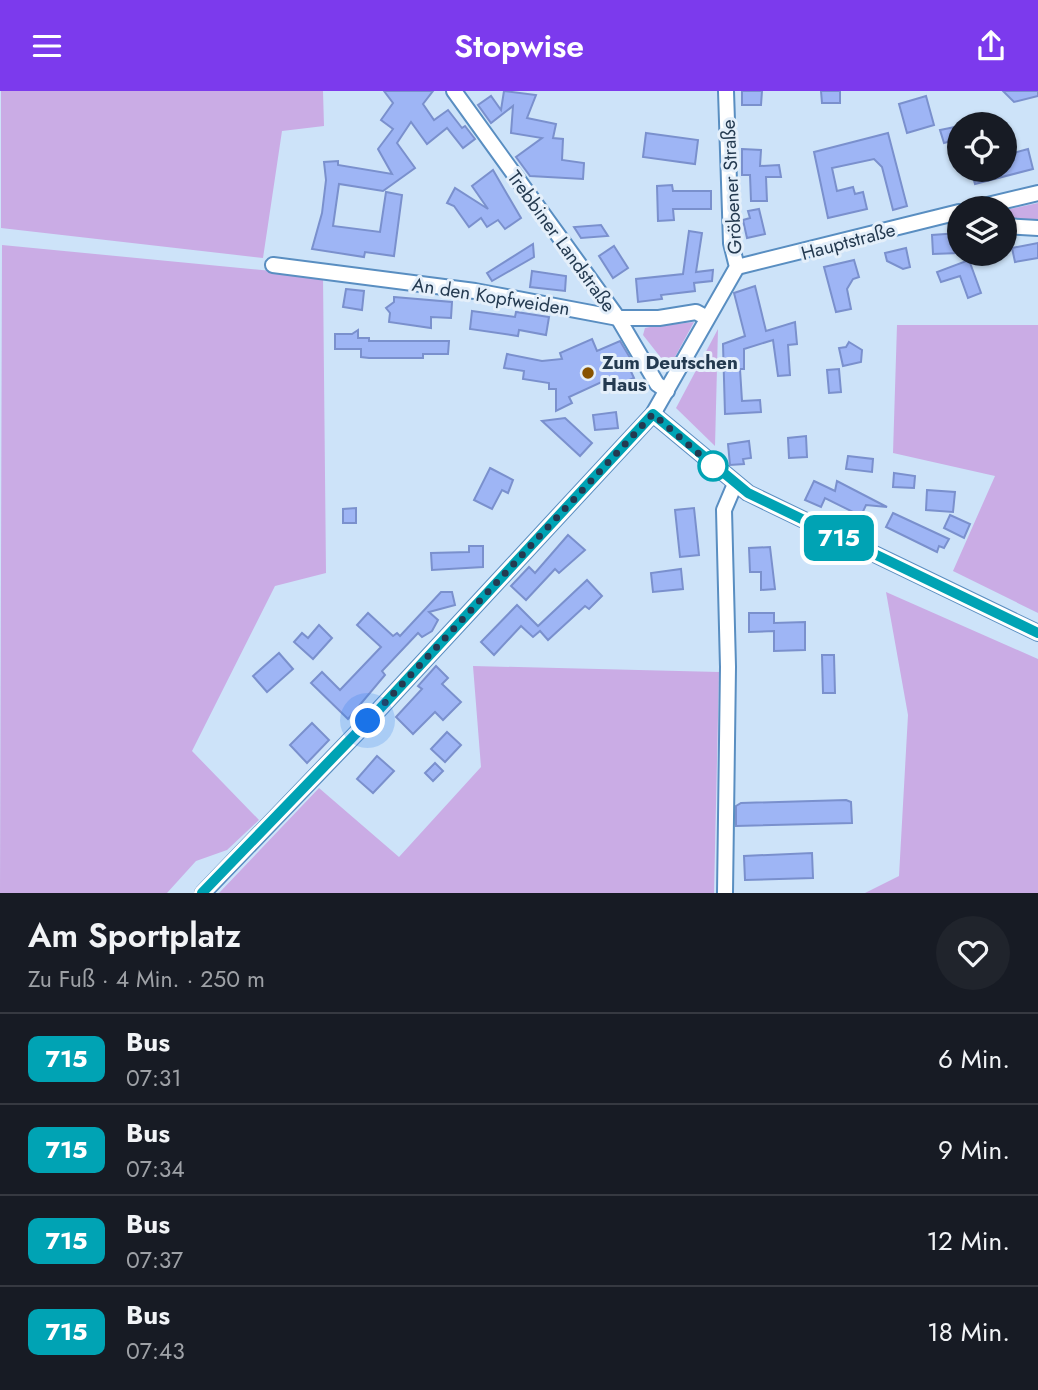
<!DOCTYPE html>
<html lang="de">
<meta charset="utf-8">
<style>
body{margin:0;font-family:Jost,sans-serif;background:#20242c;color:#f1f3f6;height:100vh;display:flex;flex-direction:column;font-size:26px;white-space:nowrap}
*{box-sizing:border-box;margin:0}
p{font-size:23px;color:#9ea1a6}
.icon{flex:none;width:38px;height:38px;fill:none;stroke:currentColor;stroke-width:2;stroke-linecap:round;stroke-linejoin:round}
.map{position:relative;height:802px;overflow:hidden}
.details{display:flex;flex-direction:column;background:#171b24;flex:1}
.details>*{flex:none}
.badge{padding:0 14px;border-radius:10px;font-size:24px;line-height:46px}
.tools{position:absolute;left:947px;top:21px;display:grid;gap:14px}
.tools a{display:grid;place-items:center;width:70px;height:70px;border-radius:50%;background:#171b24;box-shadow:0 2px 5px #0004;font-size:35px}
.you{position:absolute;width:35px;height:35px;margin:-18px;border:5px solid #fff;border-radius:50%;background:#1a73e8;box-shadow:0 0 0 10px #1a73e833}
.map>.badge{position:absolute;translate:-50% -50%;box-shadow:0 0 0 4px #fff}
.round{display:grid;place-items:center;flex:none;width:74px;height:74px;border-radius:37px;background:#20242c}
.overview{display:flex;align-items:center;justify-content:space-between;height:119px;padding:0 28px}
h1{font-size:33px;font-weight:600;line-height:52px}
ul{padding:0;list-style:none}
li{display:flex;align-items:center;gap:21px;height:91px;padding:0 28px;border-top:2px solid #363941}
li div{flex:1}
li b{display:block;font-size:26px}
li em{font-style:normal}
li .badge{min-width:77px;font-weight:700;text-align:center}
header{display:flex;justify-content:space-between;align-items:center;height:91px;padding:0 28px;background:#7c3aed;color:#fff;font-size:32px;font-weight:600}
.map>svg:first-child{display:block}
</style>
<header><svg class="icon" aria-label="menu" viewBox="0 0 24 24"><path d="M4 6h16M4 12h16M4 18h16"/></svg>Stopwise<svg class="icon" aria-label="share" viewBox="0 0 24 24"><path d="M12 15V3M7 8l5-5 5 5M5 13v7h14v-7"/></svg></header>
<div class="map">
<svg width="1038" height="802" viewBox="0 0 1038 802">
<rect width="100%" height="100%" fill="#cde3f9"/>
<!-- green -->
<g fill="#caace5">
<path d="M1 0H323L324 35 282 40 263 167 1 137Z"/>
<path d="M1038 112V132L1005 130V119Z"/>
<path d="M2 154 323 185 326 482 275 495 192 660 259 729 227 759 196 770 167 802H0Z"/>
<path d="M694 231 669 277 643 244 645 237 650 236Z"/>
<path d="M897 234H1038V522L953 480 995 385 893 362Z"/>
<path d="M718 238 715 355 676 317Z"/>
<path d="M886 501 1038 568V802H865L899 785 908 624Z"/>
<path d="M473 575 719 581 714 802H219L319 697 399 766 481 676Z"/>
</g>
<!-- building -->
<g fill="#9eb5f5" stroke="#7a90cd" stroke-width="2">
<path d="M384 0H433L423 13 434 29 448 19 462 37 465 35 475 48 463 57 447 37 427 53 411 31 397 52 415 77 383 100 339 93 333 135 380 141 386 101 402 104 394 165 365 161 364 166 312 158 322 122 326 89 324 71 338 70V74L392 83 378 58 393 38 381 29 393 12Z"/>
<path d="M504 0 536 4 527 27 556 33 553 47 563 48 562 69 584 72 583 88 530 85 516 66 542 47 511 42 513 15 491 32 478 14 491 5 501 19Z"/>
<path d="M742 0H762L761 14H742Z"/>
<path d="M821 0H840V12H822Z"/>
<path d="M1003 0H1038V5L1014 11Z"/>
<path d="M926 5 934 34 907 42 899 13Z"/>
<path d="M955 36 958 48 944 52 940 39Z"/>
<path d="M646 42 698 49 695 73 643 66Z"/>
<path d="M888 42 907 115 893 119 882 76 874 68 832 77 837 100 853 96 855 103 863 101 867 118 828 127 814 61Z"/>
<path d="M1008 43 1013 62 1028 58 1033 78 975 93 971 79H1004V44Z"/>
<path d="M742 58 761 59 760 75 779 74 781 86H766L767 110H751L750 84H742Z"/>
<path d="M493 79 521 127 505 138 498 129 487 136 481 127 469 136 454 115 447 112 455 97 488 118 472 95Z"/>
<path d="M672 94 673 100H711V118H673L674 129 658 130 657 95Z"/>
<path d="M759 118 765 143 747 147 743 129 750 127 748 120Z"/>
<path d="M601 134 608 145 581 147 574 136Z"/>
<path d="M689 140 702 142 696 181 713 179 712 190 694 192 695 200 661 204 662 208 638 211 636 188 683 183Z"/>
<path d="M959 142V162L933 163 932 144Z"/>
<path d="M1038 152V167L1015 171 1012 157Z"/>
<path d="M533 153 534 166 492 190 487 182Z"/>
<path d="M614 155 628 177 613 187 599 165Z"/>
<path d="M906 157 910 176 903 178 887 170 885 162Z"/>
<path d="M854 169 859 186 853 188 847 198 851 218 836 221 824 176Z"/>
<path d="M969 169 981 202 968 207 960 185 941 191 937 181Z"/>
<path d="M532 180 566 185 565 200 530 196Z"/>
<path d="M755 195 766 240 795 231 797 253 788 254 790 284 778 285 773 249 744 258V278H740L742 310 760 309 761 321 725 323 723 253 745 245 734 202Z"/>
<path d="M346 198 364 200 362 219 343 216Z"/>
<path d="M394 206 452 211 451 227 431 226V237L389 231 390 222 386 217 394 211Z"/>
<path d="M472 220 515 226 516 221 549 226 546 244 519 239 518 245 470 238Z"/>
<path d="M358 239V247H369V250H449L448 263H423V267H369L361 266V258H335V243H352Z"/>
<path d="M592 248 597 260 620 250 632 270 627 272 634 287 629 289 630 293 619 298 617 294 612 296 608 288 569 306 572 312 556 320V298H549V292L523 288 524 280 504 277 507 263 542 270 562 268 560 262Z"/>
<path d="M849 251 862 259 861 271 843 275 839 257 846 256Z"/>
<path d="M839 278 841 301 829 302 827 279Z"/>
<path d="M616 321 618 337 595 339 593 324Z"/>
<path d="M565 327 592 352 580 365 542 330Z"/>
<path d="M806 345 807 366 789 367 788 347Z"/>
<path d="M749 350 751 367 743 368 744 373 730 374 728 353Z"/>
<path d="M848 365 873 368 872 381 846 378Z"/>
<path d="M490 377 513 389 508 402 502 399 492 418 474 409Z"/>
<path d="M894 382 915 385 914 397 893 396Z"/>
<path d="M814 390 835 400 837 390 887 416 866 414 861 425 825 407 821 416 805 409Z"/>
<path d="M927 399 955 401 953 421 926 419Z"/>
<path d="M356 417V432H343V418Z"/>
<path d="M694 417 699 464 680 466 675 419Z"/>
<path d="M893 422 949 448 944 457 939 455 937 461 886 436Z"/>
<path d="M950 424 970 433 964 447 944 437Z"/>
<path d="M568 444 585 459 559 482 555 478 526 509 511 495 529 476 535 482Z"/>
<path d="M469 455H483V476L432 479 431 462 469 461Z"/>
<path d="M770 456 775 498 761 499V481H750L749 457Z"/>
<path d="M681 478 683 498 653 501 651 482Z"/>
<path d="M587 489 602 505 589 518 585 515 548 549 540 540 533 546 521 535 494 564 481 551 517 514 538 535Z"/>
<path d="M441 501H452L455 514 429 521 438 529 432 540 422 546 418 542 382 580 385 584 348 628 311 592 322 581 340 599 381 556 357 534 368 522 393 545 397 542 400 545Z"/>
<path d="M749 522H774V532L805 531V559L774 560V540L749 541Z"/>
<path d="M319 534 332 547 313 568 294 551 302 542 308 547Z"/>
<path d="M279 562 293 578 267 601 253 585Z"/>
<path d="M822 564H834L835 602H823Z"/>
<path d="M436 575 448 587 442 593 461 611 443 629 435 621 413 643 396 626 422 598 418 595Z"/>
<path d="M312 632 329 649 307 672 290 654Z"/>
<path d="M447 641 461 654 445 671 431 658Z"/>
<path d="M377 665 394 680 373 702 357 688Z"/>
<path d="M435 672 443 680 433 690 425 682Z"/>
<path d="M846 709 851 711 852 732 736 735V715L741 712Z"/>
<path d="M812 762 813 787 745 789 744 765Z"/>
</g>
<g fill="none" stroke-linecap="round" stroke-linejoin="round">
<defs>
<g id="minor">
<path d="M454 0 618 227 657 293 667 300"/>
<path d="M975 117 1038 102"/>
<path d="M1004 135 1038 137"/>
<path d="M273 174 475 200 618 227H659L696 221 707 227"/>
<path d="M737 176 959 121"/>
<path d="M653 323 748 402 1038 542"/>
<path d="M203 802 374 624 653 323 737 176 731 152 726 0"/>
<path d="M725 802 728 576 724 419 735 393"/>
</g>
</defs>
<!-- minor casing -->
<use href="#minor" stroke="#598ec1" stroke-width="18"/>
<!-- minor -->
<use href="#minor" stroke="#fff" stroke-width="14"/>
</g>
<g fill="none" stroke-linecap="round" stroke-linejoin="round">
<defs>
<path id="line" d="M202 802 374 624 653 323 748 402 1038 542"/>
</defs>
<!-- line casing -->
<use href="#line" stroke="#fff" stroke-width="16"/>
<!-- line -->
<use href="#line" stroke="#00a3b4" stroke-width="10"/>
<!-- walk -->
<path stroke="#243a50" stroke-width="7" stroke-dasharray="0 12.6" d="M368 630 653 323 713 375"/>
</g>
<!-- markers -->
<circle fill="#885300" stroke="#e4effa" stroke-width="2.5" cx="588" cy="282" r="7"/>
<circle fill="#fff" stroke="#00a3b4" stroke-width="3.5" cx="713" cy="375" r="14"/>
<g text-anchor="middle" stroke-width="6" stroke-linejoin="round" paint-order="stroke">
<!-- street labels -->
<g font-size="19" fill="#243a50" stroke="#e4effa">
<text transform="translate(731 96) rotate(-93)" y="7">Gröbener Straße</text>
<text transform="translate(562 150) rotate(54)" y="7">Trebbiner Landstraße</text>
<text transform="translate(848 150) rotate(-15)" y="7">Hauptstraße</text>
<text transform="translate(491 205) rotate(9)" y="7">An den Kopfweiden</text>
</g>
<!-- poi labels -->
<g font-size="19" font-weight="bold" fill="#243a50" stroke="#e4effa" text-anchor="start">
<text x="602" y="278">Zum Deutschen<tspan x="602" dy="22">Haus</tspan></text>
</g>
</g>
</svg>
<div class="tools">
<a><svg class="icon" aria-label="locate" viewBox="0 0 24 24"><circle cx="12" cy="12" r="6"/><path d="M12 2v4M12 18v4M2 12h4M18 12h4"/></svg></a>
<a><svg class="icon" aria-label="layers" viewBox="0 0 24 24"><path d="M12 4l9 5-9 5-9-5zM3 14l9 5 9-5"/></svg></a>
</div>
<div class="you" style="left:368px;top:630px"></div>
<b class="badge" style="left:839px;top:447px;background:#00a3b4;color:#fff">715</b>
</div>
<section class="details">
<div class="overview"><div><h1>Am Sportplatz</h1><p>Zu Fuß · 4 Min. · 250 m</p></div><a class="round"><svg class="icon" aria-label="heart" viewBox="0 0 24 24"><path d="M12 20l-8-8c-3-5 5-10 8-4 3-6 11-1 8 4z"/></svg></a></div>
<ul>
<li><span class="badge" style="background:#00a3b4;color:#fff">715</span><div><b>Bus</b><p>07:31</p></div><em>6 Min.</em></li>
<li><span class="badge" style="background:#00a3b4;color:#fff">715</span><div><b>Bus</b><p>07:34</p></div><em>9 Min.</em></li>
<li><span class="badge" style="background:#00a3b4;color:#fff">715</span><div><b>Bus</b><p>07:37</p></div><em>12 Min.</em></li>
<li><span class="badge" style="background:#00a3b4;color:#fff">715</span><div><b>Bus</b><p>07:43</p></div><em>18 Min.</em></li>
</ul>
</section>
